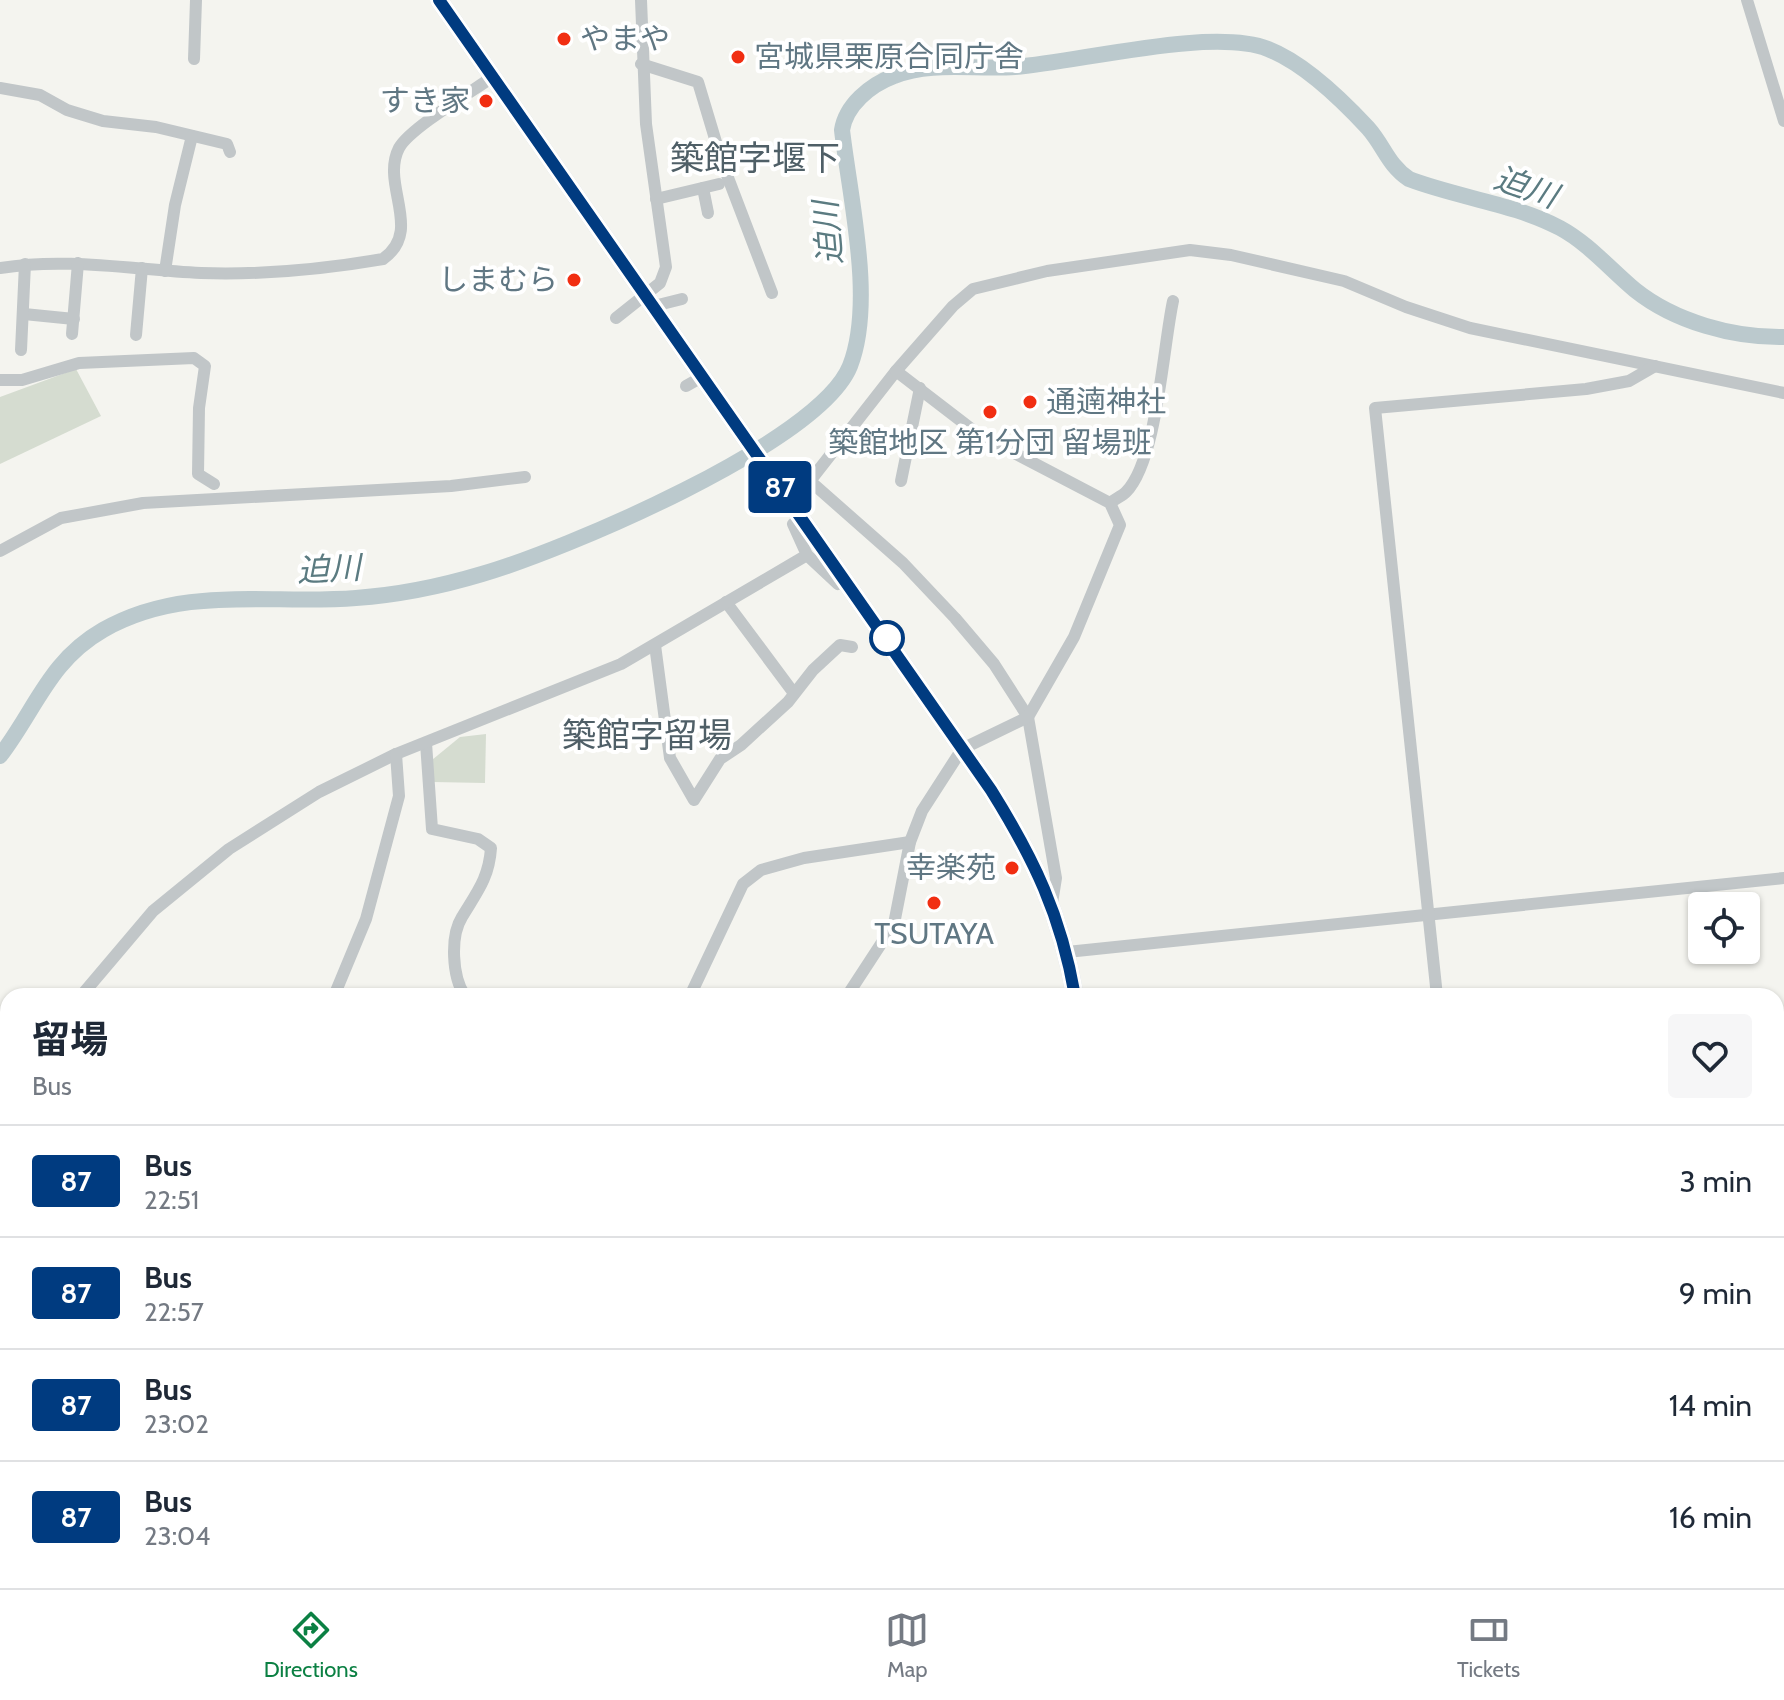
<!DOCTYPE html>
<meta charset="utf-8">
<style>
body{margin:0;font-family:Cabin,"Noto Sans JP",sans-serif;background:#f6f6f7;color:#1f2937;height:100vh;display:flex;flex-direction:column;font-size:30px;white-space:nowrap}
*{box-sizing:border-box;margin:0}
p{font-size:26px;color:#747a83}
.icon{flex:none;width:44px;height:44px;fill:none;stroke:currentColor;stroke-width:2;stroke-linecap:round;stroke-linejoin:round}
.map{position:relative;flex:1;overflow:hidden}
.details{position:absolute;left:0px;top:988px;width:1784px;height:600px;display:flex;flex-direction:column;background:#fff;border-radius:24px 24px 0 0;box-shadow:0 2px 6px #0004}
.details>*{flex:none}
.badge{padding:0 16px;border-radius:6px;font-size:28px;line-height:52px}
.buttons{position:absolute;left:1688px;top:892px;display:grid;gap:16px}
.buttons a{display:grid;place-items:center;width:72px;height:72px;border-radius:8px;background:#fff;box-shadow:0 2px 6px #0004;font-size:40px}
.map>.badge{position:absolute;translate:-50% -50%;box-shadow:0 0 0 4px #fff}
.round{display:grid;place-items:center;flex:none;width:84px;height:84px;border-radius:8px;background:#f6f6f7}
.summary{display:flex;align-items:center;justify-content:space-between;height:136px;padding:0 32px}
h1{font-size:38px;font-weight:700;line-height:60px}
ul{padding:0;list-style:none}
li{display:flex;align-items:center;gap:24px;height:112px;padding:0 32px;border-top:2px solid #e0e1e3}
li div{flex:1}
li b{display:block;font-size:30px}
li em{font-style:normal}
li .badge{min-width:88px;font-weight:700;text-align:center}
.dock{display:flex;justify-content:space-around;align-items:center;height:112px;border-top:2px solid #e0e1e3;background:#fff;font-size:22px;color:#747a83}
.dock a{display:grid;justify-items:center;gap:4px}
.dock .active{color:#0b8043}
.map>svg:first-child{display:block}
</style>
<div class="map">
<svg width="1784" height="1588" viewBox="0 0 1784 1588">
<rect width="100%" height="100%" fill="#f4f4ef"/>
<!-- green -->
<g fill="#d5dcd0">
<path d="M76 369 101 416 0 464V397Z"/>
<path d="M486 734 485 783 433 782 432 760 460 737Z"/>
</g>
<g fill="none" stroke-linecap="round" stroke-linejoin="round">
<!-- river -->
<path stroke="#bbc9cd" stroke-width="16" d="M0 756C36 709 49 661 103 630 184 584 270 605 356 598 397 595 442 586 482 574 562 551 819 443 850 366 875 302 850 199 842 130 846 105 870 85 894 76 931 61 975 70 1015 67 1079 62 1212 27 1268 49 1304 63 1342 100 1368 128 1384 146 1388 165 1409 179 1459 198 1512 203 1560 228 1588 243 1611 270 1635 290 1675 322 1734 338 1784 337"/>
<!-- minor -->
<g stroke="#c1c6c8" stroke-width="12">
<path d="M1747 0 1784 121"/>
<path d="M194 59 196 0"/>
<path d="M641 64 698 82 722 162 772 293"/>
<path d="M0 88 40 95 67 110 103 121 156 127 227 144 230 152"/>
<path d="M703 188 708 213"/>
<path d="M656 199 719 184"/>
<path d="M0 268C68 257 133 270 201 273 260 275 325 269 383 259 424 230 380 185 399 148 410 128 473 91 494 76"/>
<path d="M165 271 175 205 192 136"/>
<path d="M654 306 682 299"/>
<path d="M24 314 74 319"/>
<path d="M616 318 660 283 666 267 646 124 641 0"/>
<path d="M72 334 78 263"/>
<path d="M136 335 142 268"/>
<path d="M21 350 25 264"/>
<path d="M0 380H22L79 363 194 358 205 366 199 408 198 474 214 484"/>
<path d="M686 386 702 377"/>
<path d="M810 481 903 563 955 618 994 664 1028 717 1056 878 1052 903"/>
<path d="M901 481 920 388"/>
<path d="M787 496 810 481 896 371 953 306 973 289 1047 271 1190 250 1231 255 1344 281 1406 307 1470 328 1784 393"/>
<path d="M1110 503C1115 499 1122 496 1126 492 1157 461 1163 347 1173 301"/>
<path d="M0 551 61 518 143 503 451 486 525 477"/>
<path d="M807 555 838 584 846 579"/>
<path d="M726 602 793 692"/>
<path d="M655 645 670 758 694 800 720 759 741 745 788 702 813 670 840 645 852 647"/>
<path d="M426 743 432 829 478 839 491 848C489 878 477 892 462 917 450 936 452 977 465 996"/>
<path d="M1067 952 1784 878"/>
<path d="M81 996 153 911 229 849 319 792 396 754 621 664 807 555 793 524 801 516"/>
<path d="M334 996 366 919 399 796 396 754"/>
<path d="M690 996 743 884 761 870 804 858 910 842"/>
<path d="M847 996 894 924 910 842 922 811 962 749 1028 717 1074 637 1120 525 1110 503 978 434 896 371"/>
<path d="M1437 996 1375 408 1586 389 1629 381 1655 366"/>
<path d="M0 1130 8 1112"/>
<path d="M0 1202 8 1203"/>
<path d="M0 1361H8"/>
<path d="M0 1387 8 1386"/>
<path d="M0 1415 8 1414"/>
<path d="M359 1580V1588"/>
<path d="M570 1580 571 1588"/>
<path d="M645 1580 646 1588"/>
<path d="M877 1580V1588"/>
<path d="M937 1580 938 1588"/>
<path d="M994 1580 995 1588"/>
<path d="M1054 1580 1055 1588"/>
<path d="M1107 1580 1108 1588"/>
<path d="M1498 1580V1588"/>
</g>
<!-- highway -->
<g stroke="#d0d7da" stroke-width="18">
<path d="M439 0 991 790C1034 859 1061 915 1075 996"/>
<path d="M1151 1588 1152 1580"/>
</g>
</g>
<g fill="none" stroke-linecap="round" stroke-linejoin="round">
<defs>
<path id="line" d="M439 0 991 790C1034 859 1061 915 1075 996"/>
</defs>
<!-- line casing -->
<use href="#line" stroke="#fff" stroke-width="18"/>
<!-- line -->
<use href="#line" stroke="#003b80" stroke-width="12"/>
</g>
<!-- markers -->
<g fill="#f12e12" stroke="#fff" stroke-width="3">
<circle cx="564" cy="39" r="8"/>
<circle cx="738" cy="57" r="8"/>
<circle cx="486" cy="101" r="8"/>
<circle cx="574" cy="280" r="8"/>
<circle cx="1030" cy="402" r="8"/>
<circle cx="990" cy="412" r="8"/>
<circle cx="1012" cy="868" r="8"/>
<circle cx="934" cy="903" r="8"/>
</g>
<circle fill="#fff" stroke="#003b80" stroke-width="4" cx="887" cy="638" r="16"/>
<g text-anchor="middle" stroke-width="8" stroke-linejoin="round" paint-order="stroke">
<!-- poi labels -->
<g font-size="30" fill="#607783" stroke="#fff" text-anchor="start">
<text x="580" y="49">やまや</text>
<text x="754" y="67">宮城県栗原合同庁舎</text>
<text x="470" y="111" text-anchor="end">すき家</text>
<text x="558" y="290" text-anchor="end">しまむら</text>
<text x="1046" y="412">通遖神社</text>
<text x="990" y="453" text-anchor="middle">築館地区 第1分団 留場班</text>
<text x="996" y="878" text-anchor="end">幸楽苑</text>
<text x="934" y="944" text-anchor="middle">TSUTAYA</text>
</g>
<!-- water labels -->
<g font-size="32" font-style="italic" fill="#5b7b81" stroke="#fff">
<text transform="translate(1526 187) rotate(19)" y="11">迫川</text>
<text transform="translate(828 233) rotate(-95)" y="11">迫川</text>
<text transform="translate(329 569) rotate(-3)" y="11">迫川</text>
</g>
<!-- quarter labels -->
<g font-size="34" fill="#4f5f67" stroke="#fff">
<text x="755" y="170">築館字堰下</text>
<text x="647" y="747">築館字留場</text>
</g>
</g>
</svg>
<div class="buttons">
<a><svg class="icon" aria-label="locate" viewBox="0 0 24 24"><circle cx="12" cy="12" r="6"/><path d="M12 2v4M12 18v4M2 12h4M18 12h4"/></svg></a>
</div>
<b class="badge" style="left:780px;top:487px;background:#003b80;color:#fff">87</b>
<section class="details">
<div class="summary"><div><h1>留場</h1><p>Bus</p></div><a class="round"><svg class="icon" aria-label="heart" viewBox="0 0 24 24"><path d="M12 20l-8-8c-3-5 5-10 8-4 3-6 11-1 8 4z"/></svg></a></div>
<ul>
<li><span class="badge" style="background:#003b80;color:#fff">87</span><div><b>Bus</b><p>22:51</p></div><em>3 min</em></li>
<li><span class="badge" style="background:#003b80;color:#fff">87</span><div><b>Bus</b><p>22:57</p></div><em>9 min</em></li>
<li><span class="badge" style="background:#003b80;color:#fff">87</span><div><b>Bus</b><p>23:02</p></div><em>14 min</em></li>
<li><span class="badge" style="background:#003b80;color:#fff">87</span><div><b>Bus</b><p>23:04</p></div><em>16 min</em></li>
</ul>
</section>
</div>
<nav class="dock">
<a class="active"><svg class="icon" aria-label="directions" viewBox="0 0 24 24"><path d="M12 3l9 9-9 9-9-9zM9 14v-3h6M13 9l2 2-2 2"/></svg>Directions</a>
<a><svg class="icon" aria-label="map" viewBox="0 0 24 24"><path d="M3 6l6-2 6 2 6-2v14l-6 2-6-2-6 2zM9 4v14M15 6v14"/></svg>Map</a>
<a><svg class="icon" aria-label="tickets" viewBox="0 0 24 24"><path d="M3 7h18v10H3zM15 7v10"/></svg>Tickets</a>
</nav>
